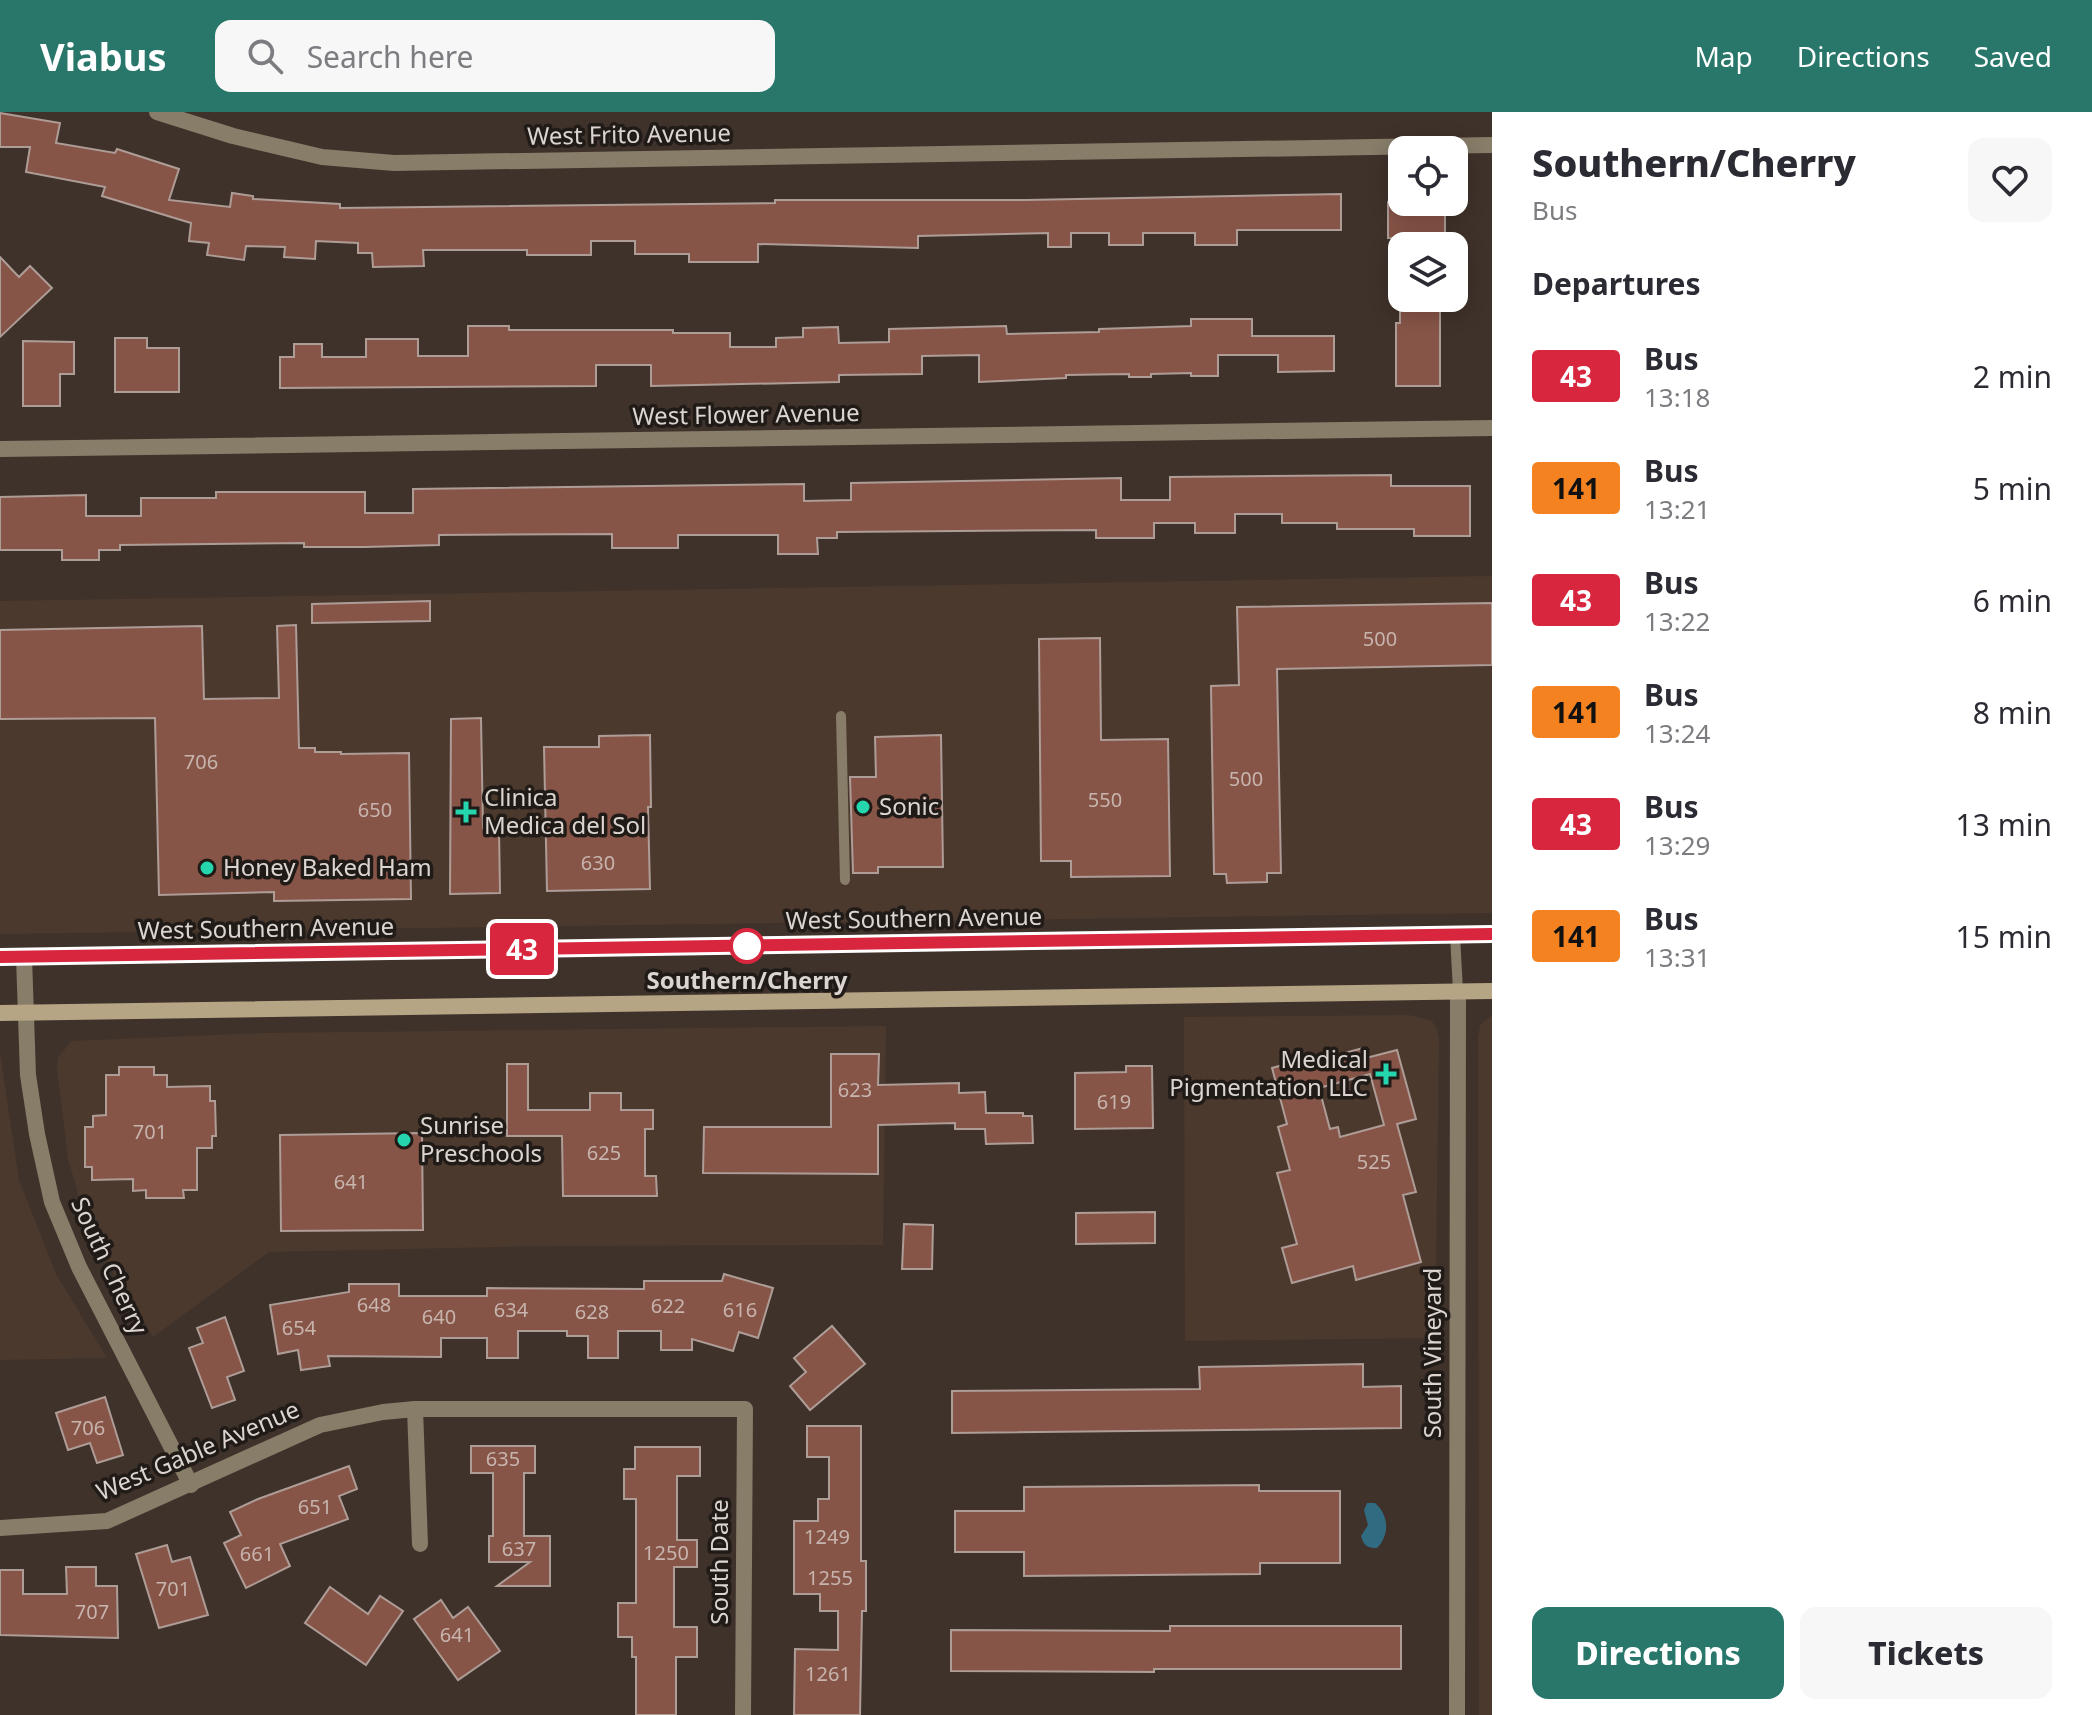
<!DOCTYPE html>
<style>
body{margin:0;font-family:"Noto Sans",sans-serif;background:#f7f7f7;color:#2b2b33;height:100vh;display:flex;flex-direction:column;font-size:30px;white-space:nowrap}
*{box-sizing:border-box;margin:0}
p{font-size:26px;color:#7c7c81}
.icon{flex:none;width:44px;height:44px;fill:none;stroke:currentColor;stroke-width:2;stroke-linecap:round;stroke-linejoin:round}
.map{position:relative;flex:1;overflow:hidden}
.details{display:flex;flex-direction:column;background:#fff;width:600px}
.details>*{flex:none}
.badge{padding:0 16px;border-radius:6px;font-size:28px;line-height:52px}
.fabs{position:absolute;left:1388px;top:24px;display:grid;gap:16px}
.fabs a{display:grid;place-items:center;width:80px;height:80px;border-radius:16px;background:#fff;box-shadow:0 4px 20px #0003;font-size:40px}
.map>.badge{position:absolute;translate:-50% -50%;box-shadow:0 0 0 4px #fff}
h2{padding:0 40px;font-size:30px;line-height:72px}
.round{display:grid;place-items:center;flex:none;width:84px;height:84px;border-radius:16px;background:#f7f7f7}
.summary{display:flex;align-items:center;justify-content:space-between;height:136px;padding:0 40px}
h1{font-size:38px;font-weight:800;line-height:60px}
.cta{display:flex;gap:16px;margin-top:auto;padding:16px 40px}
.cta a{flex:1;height:92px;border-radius:16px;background:#28776a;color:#fff;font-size:32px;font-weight:800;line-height:92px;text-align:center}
.cta a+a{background:#f7f7f7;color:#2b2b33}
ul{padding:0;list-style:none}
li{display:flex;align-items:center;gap:24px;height:112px;padding:0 40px}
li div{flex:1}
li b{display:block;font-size:30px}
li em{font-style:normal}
li .badge{min-width:88px;font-weight:700;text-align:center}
header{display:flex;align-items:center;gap:48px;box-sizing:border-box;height:112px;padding:0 40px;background:#28776a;color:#fff}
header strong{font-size:38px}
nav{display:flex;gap:44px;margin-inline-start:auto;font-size:28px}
.search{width:560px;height:72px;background:#f7f7f7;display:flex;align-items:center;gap:20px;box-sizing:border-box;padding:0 28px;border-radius:16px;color:#7c7c81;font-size:30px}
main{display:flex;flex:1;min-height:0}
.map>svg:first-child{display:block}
</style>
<header>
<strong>Viabus</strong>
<div class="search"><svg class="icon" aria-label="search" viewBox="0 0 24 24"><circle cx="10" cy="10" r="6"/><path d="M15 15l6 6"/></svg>Search here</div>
<nav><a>Map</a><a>Directions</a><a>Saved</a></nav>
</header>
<main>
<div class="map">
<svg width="1492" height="1603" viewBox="0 0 1492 1603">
<rect width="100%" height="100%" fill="#3f322b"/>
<!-- built -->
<g fill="#4b392e">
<path d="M1492 464V801L0 822V489Z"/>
<path d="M1409 903 1432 909 1437 918 1439 929 1435 1226 1185 1229 1184 905Z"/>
<path d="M1492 903V1603H1479L1478 927 1480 913Z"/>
<path d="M886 914 883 1133 543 1134 269 1140 153 1225 108 1151 80 1088 68 1047 57 957 58 946 71 929 264 921Z"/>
<path d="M0 941 19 1068 56 1162 107 1246 0 1248Z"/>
</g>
<!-- water -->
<path fill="#306b81" d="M1367 1391H1375C1389 1403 1390 1423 1377 1436 1367 1436 1364 1434 1361 1424L1368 1413 1364 1398Z"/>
<!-- building -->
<g fill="#875548" stroke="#ae9c97" stroke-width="2" fill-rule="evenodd">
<path d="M0 1 60 11 56 31 115 41 117 37 179 57 169 88 230 95 232 81 253 84V87L340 92V96L775 91V88H1026L1341 82V118H1237V133H1195V121H1143V133H1109V121H1071V135H1048V121L918 124V136L758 132V150H689V142H635V129H591V143H527V138H423L424 154 373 155 372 141H358V131L316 129 315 147 284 145 285 135 246 134 244 148 207 143 209 131 189 129 191 111 102 84 105 75 26 60 30 35H0Z"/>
<path d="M1388 90H1429V101H1445V127L1388 126Z"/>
<path d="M0 145 19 165 30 154 52 176 0 225Z"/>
<path d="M1400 186H1440V274H1396V211H1400Z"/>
<path d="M1191 207H1252V224H1334V259L1278 260V243H1218V264H1191V261L1151 262V265H1129V262L1066 263V266L979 270V243L922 244V262L839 263V270L651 274V253H596V274L280 276V245H294V232H322V245H366V227H418V244H468V214H509V218H673V221H730V235H776V226L803 225V216L838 215 839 231 889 230V217L1006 214 1007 222 1099 220V217L1191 214Z"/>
<path d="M115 226H147V236H179V280H115Z"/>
<path d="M23 229 74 230V262H60V294H23Z"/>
<path d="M1391 363V374H1470V424H1414V417H1337V411H1282V402H1235V421H1195V411H1154V426H1096V418L837 420V426H817L818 442H778V423H678V436H612V422L439 423V433L365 435H304V431L120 433V438H99V448H62V438H0V385L86 383V404H141V386H216V380H365V401H413V377L804 372V389L851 388V371L1121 366V388H1170V365Z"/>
<path d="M430 489V509L312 511V492Z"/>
<path d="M1492 491V553L1277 557 1281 761H1267V770L1227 771 1226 762H1214L1211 574 1239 573 1237 495Z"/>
<path d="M296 513 299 636H315V640H341V642L409 641 411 787 274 789V780L159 783 155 606 0 607V518L202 514 204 587 279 586 277 514Z"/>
<path d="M1100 526 1101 628 1168 627 1170 764 1071 765V749H1041L1039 527Z"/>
<path d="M481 606 483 716H499L500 781 450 782 451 607Z"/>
<path d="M650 623 651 695H648L650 777 547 779 544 635H599V624Z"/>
<path d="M941 623 943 755H878V761H853L850 665H876L875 625Z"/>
<path d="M1363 936 1366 946 1397 938 1416 1007 1397 1012 1416 1080 1403 1083 1421 1150 1356 1168 1353 1154 1292 1171 1282 1136 1297 1132 1277 1061 1290 1058 1278 1015 1287 1012 1272 956 1326 941 1327 946ZM1370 962 1384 1013 1340 1025 1338 1015 1330 1017 1319 976Z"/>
<path d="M831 942H879L878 973 959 971V981L985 980 986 1001H1023V1004H1032L1033 1031 986 1032 985 1017H955V1011L878 1013V1062L703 1061 704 1015H831Z"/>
<path d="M507 952H528V998H590V981H621V998H653V1017H645V1064H656L657 1084H563L562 1024H507Z"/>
<path d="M1126 954H1152L1153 1016 1075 1017V961L1126 960Z"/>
<path d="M119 955H154V963H167V975L210 974V989H215L216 1024H212V1036H197V1078H183L184 1086H146V1078L133 1079V1067L92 1068V1055H85V1015H93V1004L106 1003V963H119Z"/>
<path d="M422 1021 423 1118 281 1119 280 1023Z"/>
<path d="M1155 1100V1131L1076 1132V1101Z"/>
<path d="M904 1112 933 1113 932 1157H902Z"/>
<path d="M724 1162 773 1176 758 1226 739 1220 733 1239 692 1227V1238H661V1219H618V1246H588V1224H567V1219H518V1246H487V1226H441V1245L328 1244 330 1254 301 1258 298 1238 278 1242 270 1193 349 1180V1172H399V1184H487V1176L644 1177V1169H722Z"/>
<path d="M225 1205 244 1259 227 1265 235 1288 212 1296 189 1236 203 1231 197 1216Z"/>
<path d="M832 1214 865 1252 810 1298 790 1274 806 1260 794 1246Z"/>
<path d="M1363 1252V1275L1401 1274V1316L952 1321V1279L1200 1277 1199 1255Z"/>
<path d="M105 1285 123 1343 97 1351 90 1331 68 1338 56 1301Z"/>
<path d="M807 1314H861V1449H866V1499H862L860 1603H794L795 1537 838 1538V1499H820V1482H794V1409H818V1387H829V1345H807Z"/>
<path d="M471 1334H535V1361H524V1424H550V1474H497L530 1450H489V1424H493V1361H471Z"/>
<path d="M635 1335H700V1364H677V1428H697V1455H674V1515H697V1545H676V1603H636V1545H632V1525H618V1491H636V1387H624V1357H635Z"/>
<path d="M349 1354 357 1377 339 1384 348 1407 280 1432 290 1454 246 1476 224 1431 241 1423 230 1400 258 1387Z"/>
<path d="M1259 1373V1379H1340V1451H1260V1462L1024 1464V1440H955V1399H1024V1375Z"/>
<path d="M167 1433 172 1450 190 1445 208 1503 159 1516 136 1442Z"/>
<path d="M66 1455H96V1474H117L118 1526 0 1523V1458H23V1482H67Z"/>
<path d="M330 1475 368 1502 380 1484 403 1499 366 1553 305 1511Z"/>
<path d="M441 1488 453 1506 468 1495 500 1539 458 1568 414 1507Z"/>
<path d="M1170 1514H1401V1557H1154V1560L951 1559V1518L1170 1519Z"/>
</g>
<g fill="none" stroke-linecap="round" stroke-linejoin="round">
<!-- service -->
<g stroke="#877d69" stroke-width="10">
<path d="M841 604 845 768"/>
<path d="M1455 823 1458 879"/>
</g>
<!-- minor -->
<g stroke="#877d69" stroke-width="16">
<path d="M157 0 233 24 322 45 394 51 1492 33"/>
<path d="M0 337 1492 316"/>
<path d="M24 845 28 963 37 1022 52 1090 79 1155 191 1373"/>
<path d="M415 1297 420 1432"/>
<path d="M0 1416 107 1409 320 1313 383 1300 415 1297H745L743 1603"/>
<path d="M1457 1603 1458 879"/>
</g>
<!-- secondary -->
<g stroke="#b6a585" stroke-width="16">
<path d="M0 845 1492 822"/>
<path d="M0 901 1492 879"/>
</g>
</g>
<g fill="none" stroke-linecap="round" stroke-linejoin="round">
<defs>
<path id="line" d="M0 845 1492 822"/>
</defs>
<!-- line casing -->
<use href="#line" stroke="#fff" stroke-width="18"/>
<!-- line -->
<use href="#line" stroke="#d7263d" stroke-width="12"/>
</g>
<!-- markers -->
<g fill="#25d5ae" stroke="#211b18" stroke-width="3">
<circle cx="863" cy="695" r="8"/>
<path d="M462 688h8v8h8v8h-8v8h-8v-8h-8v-8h8z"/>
<circle cx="207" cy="756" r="8"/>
<path d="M1382 950h8v8h8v8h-8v8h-8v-8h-8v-8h8z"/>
<circle cx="404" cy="1028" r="8"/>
</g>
<circle fill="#fff" stroke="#d7263d" stroke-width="4" cx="747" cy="834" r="16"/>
<g text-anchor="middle" stroke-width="7" stroke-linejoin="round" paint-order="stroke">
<!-- number labels -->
<g font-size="20" fill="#c7b4ad">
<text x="1380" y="534">500</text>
<text x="201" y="657">706</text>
<text x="1246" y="674">500</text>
<text x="1105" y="695">550</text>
<text x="375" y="705">650</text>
<text x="598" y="758">630</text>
<text x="855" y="985">623</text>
<text x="1114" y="997">619</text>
<text x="150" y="1027">701</text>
<text x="604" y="1048">625</text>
<text x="1374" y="1057">525</text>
<text x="351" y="1077">641</text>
<text x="374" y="1200">648</text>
<text x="668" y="1201">622</text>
<text x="511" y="1205">634</text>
<text x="740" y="1205">616</text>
<text x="592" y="1207">628</text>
<text x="439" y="1212">640</text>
<text x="299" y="1223">654</text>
<text x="88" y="1323">706</text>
<text x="503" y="1354">635</text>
<text x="315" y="1402">651</text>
<text x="827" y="1432">1249</text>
<text x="519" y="1444">637</text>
<text x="666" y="1448">1250</text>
<text x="257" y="1449">661</text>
<text x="830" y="1473">1255</text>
<text x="173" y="1484">701</text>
<text x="92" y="1507">707</text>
<text x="457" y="1530">641</text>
<text x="828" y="1569">1261</text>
</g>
<!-- street labels -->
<g font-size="24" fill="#dcd4cf" stroke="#211b18">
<text transform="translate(629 23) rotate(-1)" y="8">West Frito Avenue</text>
<text transform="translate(746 303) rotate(-1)" y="8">West Flower Avenue</text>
<text transform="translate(914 807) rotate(-1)" y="8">West Southern Avenue</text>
<text transform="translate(266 817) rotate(-1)" y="8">West Southern Avenue</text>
<text transform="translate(109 1154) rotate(65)" y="8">South Cherry</text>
<text transform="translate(1433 1241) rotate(-90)" y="8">South Vineyard</text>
<text transform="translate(198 1339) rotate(-23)" y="8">West Gable Avenue</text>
<text transform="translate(720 1450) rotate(-90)" y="8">South Date</text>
</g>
<!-- poi labels -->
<g font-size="24" fill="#dcd4cf" stroke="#211b18" text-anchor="start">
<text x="484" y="694">Clinica<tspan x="484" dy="28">Medica del Sol</tspan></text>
<text x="879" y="703">Sonic</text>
<text x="223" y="764">Honey Baked Ham</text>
<text x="1368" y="956" text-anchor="end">Medical<tspan x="1368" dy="28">Pigmentation LLC</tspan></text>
<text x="420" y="1022">Sunrise<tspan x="420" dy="28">Preschools</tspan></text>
</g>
<!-- stop labels -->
<g font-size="24" font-weight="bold" fill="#dcd4cf" stroke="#211b18">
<text x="747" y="877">Southern/Cherry</text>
</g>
</g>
</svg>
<div class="fabs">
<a><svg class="icon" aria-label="locate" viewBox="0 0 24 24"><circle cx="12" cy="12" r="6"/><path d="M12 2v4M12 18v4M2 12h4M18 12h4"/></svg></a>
<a><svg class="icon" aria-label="layers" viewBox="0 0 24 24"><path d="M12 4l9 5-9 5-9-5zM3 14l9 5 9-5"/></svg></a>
</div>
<b class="badge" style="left:522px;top:837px;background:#d7263d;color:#fff">43</b>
</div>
<section class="details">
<div class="summary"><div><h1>Southern/Cherry</h1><p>Bus</p></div><a class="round"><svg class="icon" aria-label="heart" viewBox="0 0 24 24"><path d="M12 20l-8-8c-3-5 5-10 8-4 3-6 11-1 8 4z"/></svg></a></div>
<h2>Departures</h2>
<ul>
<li><span class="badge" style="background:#d7263d;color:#fff">43</span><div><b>Bus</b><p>13:18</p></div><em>2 min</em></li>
<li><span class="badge" style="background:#f58220;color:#111">141</span><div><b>Bus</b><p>13:21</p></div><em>5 min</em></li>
<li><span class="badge" style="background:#d7263d;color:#fff">43</span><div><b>Bus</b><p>13:22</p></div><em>6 min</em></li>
<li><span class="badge" style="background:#f58220;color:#111">141</span><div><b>Bus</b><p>13:24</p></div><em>8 min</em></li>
<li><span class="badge" style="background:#d7263d;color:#fff">43</span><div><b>Bus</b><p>13:29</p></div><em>13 min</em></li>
<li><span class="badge" style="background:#f58220;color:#111">141</span><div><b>Bus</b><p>13:31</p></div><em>15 min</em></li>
</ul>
<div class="cta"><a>Directions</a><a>Tickets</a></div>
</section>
</main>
